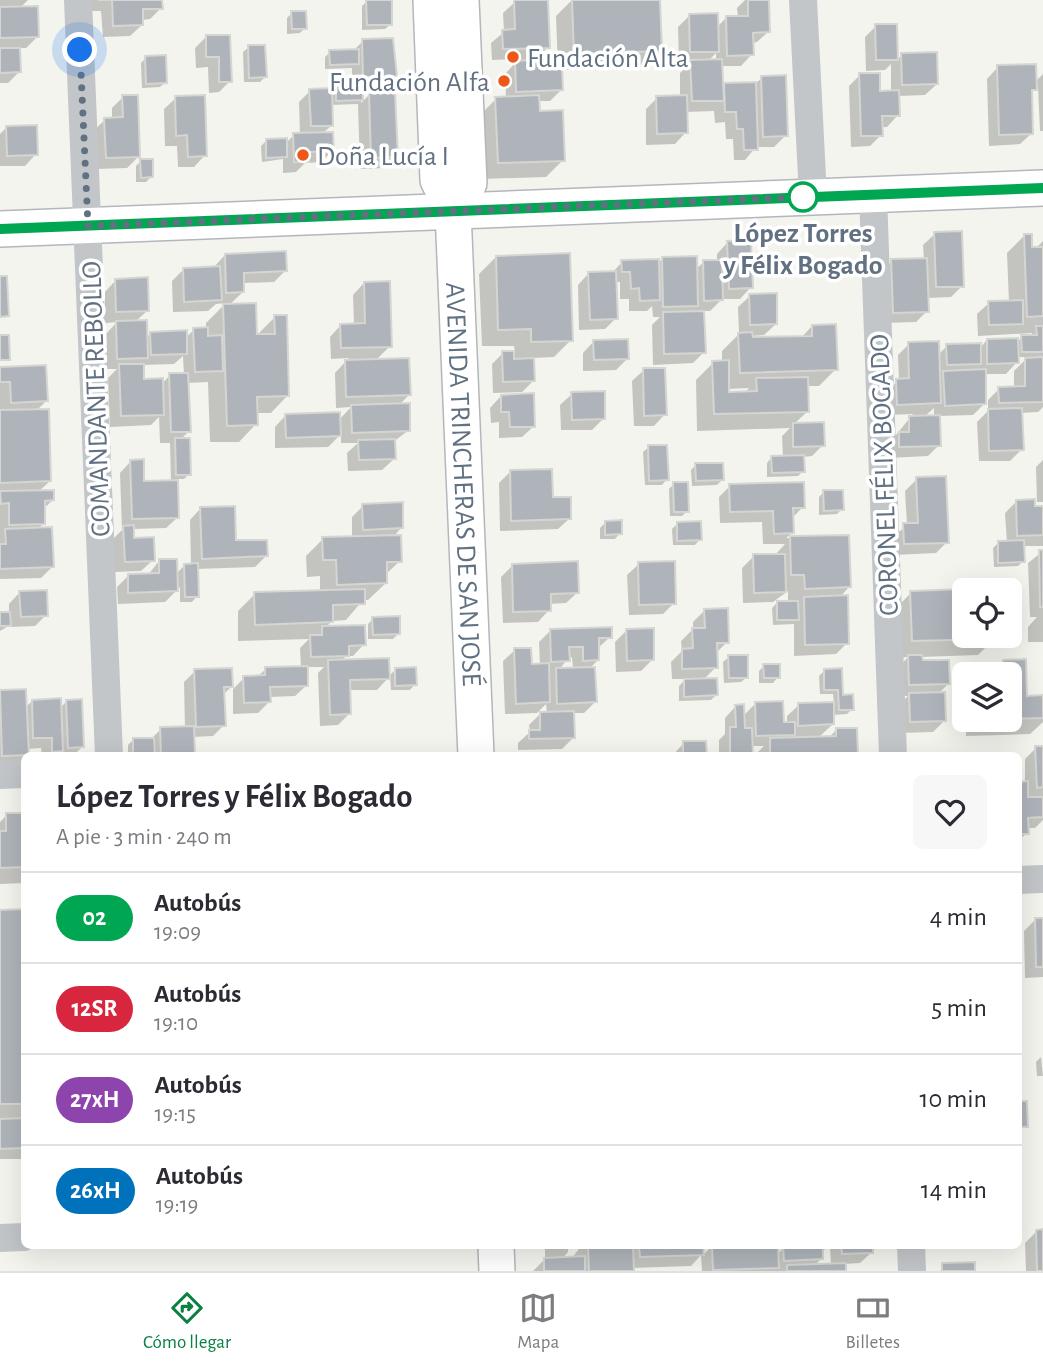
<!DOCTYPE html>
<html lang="es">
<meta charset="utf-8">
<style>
body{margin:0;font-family:"Alegreya Sans",sans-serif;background:#f7f7f7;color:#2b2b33;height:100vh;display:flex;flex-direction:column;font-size:26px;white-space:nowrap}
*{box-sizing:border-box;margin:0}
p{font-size:23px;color:#7c7c81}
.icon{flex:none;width:38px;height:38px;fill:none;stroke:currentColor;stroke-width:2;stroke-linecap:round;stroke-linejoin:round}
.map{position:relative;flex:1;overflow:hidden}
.side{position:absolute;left:21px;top:752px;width:1001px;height:497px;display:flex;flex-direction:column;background:#fff;border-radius:10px;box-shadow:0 7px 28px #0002}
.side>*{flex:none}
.badge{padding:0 14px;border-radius:23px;font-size:24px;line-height:46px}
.buttons{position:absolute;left:952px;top:578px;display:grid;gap:14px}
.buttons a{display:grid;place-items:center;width:70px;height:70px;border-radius:10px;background:#fff;box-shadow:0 7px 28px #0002;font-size:35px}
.you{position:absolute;width:35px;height:35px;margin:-18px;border:5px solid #fff;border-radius:50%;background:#1a73e8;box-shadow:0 0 0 10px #1a73e833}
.map>.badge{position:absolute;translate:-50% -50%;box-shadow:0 0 0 4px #fff}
.round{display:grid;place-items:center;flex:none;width:74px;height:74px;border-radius:10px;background:#f7f7f7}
.head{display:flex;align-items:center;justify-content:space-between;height:119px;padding:0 35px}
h1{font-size:33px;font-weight:700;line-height:52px}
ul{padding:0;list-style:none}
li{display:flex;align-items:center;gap:21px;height:91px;padding:0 35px;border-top:2px solid #e1e1e2}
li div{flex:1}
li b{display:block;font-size:26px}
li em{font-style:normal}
li .badge{min-width:77px;font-weight:700;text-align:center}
.tab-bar{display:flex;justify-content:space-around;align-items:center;height:98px;border-top:2px solid #e1e1e2;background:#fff;font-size:19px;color:#7c7c81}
.tab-bar a{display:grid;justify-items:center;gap:4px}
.tab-bar .active{color:#0b8043}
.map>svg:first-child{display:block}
</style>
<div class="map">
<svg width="1043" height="1271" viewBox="0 0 1043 1271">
<rect width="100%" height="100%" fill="#f4f4ef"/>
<!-- shadow -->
<g fill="#0003" fill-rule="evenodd">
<path d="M0 0H28L20 8 37 37 26 48H18L19 72 8 83H0Z"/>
<path d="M88 0H161V8L150 19 142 20V25L130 36 103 37 101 11H88Z"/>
<path d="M390 0 391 24 385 29 362 30V6L367 1Z"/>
<path d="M572 0H658L660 51 643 68 561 70V90L550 101H538V113L563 160 546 177 481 179 479 116 496 99 506 98 505 74 519 59 492 60 491 43 504 32 503 13 515 2 548 47 534 62 545 70 558 69 556 16Z"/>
<path d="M745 0H767L769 31 757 42 752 43V54L741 66H721L722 85 755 84 762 78 786 135 774 147H756L745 160H734L733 139H726L725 122 715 123 714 111 686 112V132L675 144 646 145V109L657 98 680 97V73L690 63H679L678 27 689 16 717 27 726 18H738L737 8ZM716 53V61L707 62Z"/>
<path d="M292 13 305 28 300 33 287 34V18Z"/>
<path d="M876 26H895L896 61 902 55 937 84 925 95 898 96V115L887 127H881V135L870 146 851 147 849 86 860 75 878 93 891 92V64L885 70 866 71 865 37Z"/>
<path d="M229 36 230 81 219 92 209 93 208 67 196 68 195 48 206 37Z"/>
<path d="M363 41 395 75 384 87H360L361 103 369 95 396 156 385 168 360 169 358 104 331 105 332 125 322 134 332 151 321 162 305 163 296 172 283 173V159L262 162 261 146 266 141 285 144 294 135H300L299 102 310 91 331 90 337 85 352 84V68L325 69V57L330 52 353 51Z"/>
<path d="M249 47 265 77 260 82H244L243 52Z"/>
<path d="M146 58 166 82 160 87 142 88 141 63Z"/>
<path d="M998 67 1035 82 1043 74V131H1040L1038 86 1030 94 1032 133 1020 144 989 146 987 79Z"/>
<path d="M123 97 138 157 127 168 95 169 93 131 105 120 112 119V108Z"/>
<path d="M176 98 205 155 194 167H178L177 146H165L164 109Z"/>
<path d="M6 128 36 154 25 166H0V134Z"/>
<path d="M141 161 151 177 146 182H136V166Z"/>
<path d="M935 234 962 286 951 297 927 298V311L916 322 883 323 881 272 892 261 924 260 923 245Z"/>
<path d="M1024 236 1030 249H1035L1043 241V407L1038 412 1020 413 1022 449 1010 461H979L977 422 988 411V400L973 415 938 416 939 445 928 456 888 458V445L913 414 886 415 885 392 899 380 898 355 909 344 938 355 947 346 979 349 987 340 1016 343 1022 337H1032V333L978 336 977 314 989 303 1009 302 1007 253ZM1017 357H1028L1014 371V388L999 389 985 403 984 374H1006L1017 362ZM934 408V417H924Z"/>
<path d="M728 242 751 287 740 299H722L710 311H702L704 352 693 363 653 365 652 325 660 317H653L652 306 647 311H629V299H620V282H615L616 318 605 329 579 330 578 285 589 273H612L622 262 657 264 663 258 695 270 704 262H717V254Z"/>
<path d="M225 255 285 271 274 282 242 283 243 292 228 306 255 337 275 317 288 395 271 413H256V424L239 442H210L208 382 187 383 189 431 180 440 189 474 184 479H176L178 517 166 528 133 529V539L153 560 141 571 114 572 113 539 122 530 120 473 131 461 143 483 171 482 170 443H160L159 417 151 425 110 427 108 378 117 369H107L106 334 117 322 105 323V292L116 280 147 311 135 322 145 339 151 333 185 338 194 330 206 329V323L226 303 216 304 208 311 173 312 172 281 183 270 214 267ZM183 356 184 375H170L162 384 142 380V365L174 364Z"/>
<path d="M496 257 571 340 554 357 532 358 533 381 522 392 493 393 492 364 503 353H515L514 346H482L479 274Z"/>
<path d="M364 283 390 346 375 361 409 395 398 406 409 430 393 442 394 459 382 470 348 471 347 453 358 443H341V434L328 447 275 448V427L286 415 339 420 351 407 336 408 335 373 349 358 331 359 330 337 341 325H354L353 295Z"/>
<path d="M750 296 776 324 764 335 751 336V339L801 338 812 326 836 369 819 386H807L808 411 794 424 823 445 812 456 803 457V471L798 476 767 477V463L772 457H783L782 436 790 428 697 431 696 380 713 363 722 362V351L739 334 738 307ZM749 388 744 393H728V389Z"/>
<path d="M594 341 627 359 616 370 583 371V353Z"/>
<path d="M0 368 46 401 36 411 50 481 38 492 53 500 43 509 44 523 37 530 52 567 41 578 0 579Z"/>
<path d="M644 370 665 414 654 426H634L632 381Z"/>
<path d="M572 394 604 418 592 430H561L560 405Z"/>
<path d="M501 396 534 426 522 437 499 438V422L491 423 490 408Z"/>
<path d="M649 447 667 479 662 485H645L643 452Z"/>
<path d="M1043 460V502H1037L1036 467Z"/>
<path d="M696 465 722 480 717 485 692 486 691 470Z"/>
<path d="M510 472 551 499 570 518 558 529 500 531 499 483Z"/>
<path d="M917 479 947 542 936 553 893 555V537L907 525 905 491Z"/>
<path d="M674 484 687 511 682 516H670L669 489Z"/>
<path d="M730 486 803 507 791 519 792 533 786 538 848 536 849 587 839 598 847 643 836 654 794 656V624L773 625 772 608 777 603H788V591L773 602 743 603 742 568 754 556H774L785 544H763L762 522 720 523 719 497Z"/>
<path d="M824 492 842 509 837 514 819 515V497Z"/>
<path d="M1017 501 1043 507V546H1023V561L1018 566 994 567 993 548 998 543H1007L1005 513Z"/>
<path d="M363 506 402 527 393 537 400 561 385 575 386 583 368 600H363L346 620 332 621 326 627 364 644 353 656H346L341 661 388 677 396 669 415 684 410 690H391L390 676 377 690H348L349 714 338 725 320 726 318 673 324 667H306L307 685 295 696 269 697V702L258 713 233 714V689L244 678 257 677 266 669 301 668 300 648 309 639 238 641V611L255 594 320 592V576L307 577 306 556 323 539 352 538V517Z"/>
<path d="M201 508 235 542 266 556 255 567 196 569 197 596 192 602H180V587L165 602 118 604 117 587 129 575H148L159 561 176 574 184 566 191 565 190 520Z"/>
<path d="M605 523 620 533 615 539H600V528Z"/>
<path d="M678 523 700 539 695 545H673L672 529Z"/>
<path d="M1043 551V642H1028V627L1037 617H1030L1028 563Z"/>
<path d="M639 564 674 603 663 614 629 615 627 575Z"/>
<path d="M513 565 578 592 566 603 549 604V610L538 622 503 623 501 577Z"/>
<path d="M964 591V635L995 638 978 655 921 657V662L948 684 938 694 944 721 933 732 899 733 898 706 908 696H899L898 668 908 657 895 658 894 610 911 593Z"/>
<path d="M20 592 46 615 35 626 10 627V625L0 631V614L9 613V604Z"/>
<path d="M704 611 727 642 715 654 716 667 703 680 716 695 711 700 679 701V686L686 679H672L671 662 682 651 681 641 693 629V622Z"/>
<path d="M373 619 399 633 393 639H368V624Z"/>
<path d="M550 631 610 637 597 649 598 660 589 669 595 702 584 713H573L574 737 562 749 518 750V743L530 732 529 725 541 713H547L546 704 537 713 505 714 503 661 515 650 530 665H540L539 642ZM572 657 573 669 559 670 568 658Z"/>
<path d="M626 631 653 659 641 671 616 672 615 642Z"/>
<path d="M729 657 747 677 741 682 724 683 723 662Z"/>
<path d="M1003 662 1025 698 1043 697V722L1030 734 966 736V719H1010V674H978L982 670 996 669Z"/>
<path d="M764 666 778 677 773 683H759V671Z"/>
<path d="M841 670 842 697 852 709 847 714 832 715 833 724 818 738H829L836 730 856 756H754L764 746H751L750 756H719V740L725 734V718L736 706 743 716 756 703 782 724H787V716L799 705 834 704 833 694H820L819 676 824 671Z"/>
<path d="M195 671 231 687 223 695 224 725 213 736 192 737 191 756H128V745L133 740H150L161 729 185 728 184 682Z"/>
<path d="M0 692 25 708 32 701 59 709 67 701 82 747 73 756H42L41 748 27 749V755L15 766H0Z"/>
<path d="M684 743 705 756H672Z"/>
<path d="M1036 748H1043V820L1035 828H1027V833L1018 841V783H1025V759Z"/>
<path d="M24 813V883L0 884V822L7 815Z"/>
<path d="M24 911V1159H0V912Z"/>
<path d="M1035 920H1043V977L1025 978 1024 931Z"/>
<path d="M1041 1057 1043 1076H1037L1036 1062Z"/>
<path d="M1037 1231H1043V1271H1026L1025 1243Z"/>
<path d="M545 1246H568V1252L562 1259 572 1258 581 1246H702V1256L712 1246H776L777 1255 784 1247 829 1246 821 1252 822 1258 815 1265H831L830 1246H872V1252L860 1263 844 1264V1271H702L701 1255 691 1266 632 1268V1271H533L545 1259Z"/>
<path d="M933 1246H955L934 1248Z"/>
</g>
<!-- building -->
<g fill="#aeb4ba" stroke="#d5d5d2" stroke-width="2">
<path d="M98 0H162L163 9H143V25L113 26 112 0Z"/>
<path d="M366 0H392V25H367Z"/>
<path d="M514 0H548L550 48 503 49 502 30 515 29Z"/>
<path d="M572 0H660L662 51 574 54Z"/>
<path d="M748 0H769L770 32 753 33 754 55 727 56 726 16H748Z"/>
<path d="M38 6 39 37 0 38V7Z"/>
<path d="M291 11H306L307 29H292Z"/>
<path d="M718 13 719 52H690L689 14Z"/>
<path d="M875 24H897L898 60H876Z"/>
<path d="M206 35H230L232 82H219V57H206Z"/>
<path d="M393 38 397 76 363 77 362 39Z"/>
<path d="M248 45H265L267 77 249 78Z"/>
<path d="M0 48H20L21 72 0 73Z"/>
<path d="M359 49V64L330 65 329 50Z"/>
<path d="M937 52 938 84 902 85 901 53Z"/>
<path d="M166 55 167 83 146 84 145 56Z"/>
<path d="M546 59V68L562 67 563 90 516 92 515 61Z"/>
<path d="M722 59 724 101H692L690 60Z"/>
<path d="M1036 64 1037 90H1032L1033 134 999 135 997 65Z"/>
<path d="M859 73H880V91L899 90 900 116H882L883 136H861Z"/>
<path d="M786 75 788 136 763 137 761 76Z"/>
<path d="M362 82 363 100 336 101V83Z"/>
<path d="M756 82 758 150H744L743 129H737L736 112H725L724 83Z"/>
<path d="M332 88 333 126H311L309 89Z"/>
<path d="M395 92 398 157 371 158 369 93Z"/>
<path d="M122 95H138L140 157 106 158 104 118 123 117Z"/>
<path d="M205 95 207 156 188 157 187 135 176 136 175 96Z"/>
<path d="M539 95 540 111 563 110 565 161 498 163 495 97Z"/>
<path d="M687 95 688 133 657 134 656 96Z"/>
<path d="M37 125 38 155 7 156 6 126Z"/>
<path d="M333 132 334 151 309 152V162H294L293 133Z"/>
<path d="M287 138V157L266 158V139Z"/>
<path d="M140 159H153V177L141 178Z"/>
<path d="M962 231 964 287H936L934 232Z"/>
<path d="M1024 234H1032V247H1043V316L1027 317Z"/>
<path d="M751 240 753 288 729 289 727 241Z"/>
<path d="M286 251 287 271 244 273V292L226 293 225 254Z"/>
<path d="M570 253 573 341 531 342V329L498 330 496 256Z"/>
<path d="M697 256 698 306 663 307 662 257Z"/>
<path d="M927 258 929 312 893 313 891 259Z"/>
<path d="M659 259 660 300 640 301 639 288 631 289 630 272H622L621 260Z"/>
<path d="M703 260H722L723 300 704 301Z"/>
<path d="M220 266 222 300 184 302 183 268Z"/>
<path d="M616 271 618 319 590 320 588 272Z"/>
<path d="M0 276H7L9 316 0 317Z"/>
<path d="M148 277 149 311 116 312 115 279Z"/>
<path d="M390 281 392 347 341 348 340 324 365 323 364 282Z"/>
<path d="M777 293V324L750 325 749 294Z"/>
<path d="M1023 300V324L989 325 988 301Z"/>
<path d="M256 303 257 334H275L274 315H287L289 396 257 397 258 425 227 426 223 304Z"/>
<path d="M704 311 706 353 664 354 663 312Z"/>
<path d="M147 320 148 358 117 359 116 321Z"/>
<path d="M836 324 838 370 740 373 738 333 752 332 753 337 812 336V325Z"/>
<path d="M1036 326H1043V352H1022L1021 335H1037Z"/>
<path d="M208 327V336L222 335 223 371 195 372 193 328Z"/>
<path d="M187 330V354L151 355 150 332Z"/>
<path d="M0 335H9L10 360H0Z"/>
<path d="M1018 338 1019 363 987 364V339Z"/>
<path d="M628 339 629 359 594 360 593 340Z"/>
<path d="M939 341 941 403 897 405 896 379 909 378 908 342Z"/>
<path d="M981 343V364L947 365 946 344Z"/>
<path d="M502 351H514V359L534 358 535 381 503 382Z"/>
<path d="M1043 357V402L999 403 998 387 1025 386V358Z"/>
<path d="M409 358 411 395 346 397 345 360Z"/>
<path d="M729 360V392L757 391 756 378 808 377 809 412 714 414 712 361Z"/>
<path d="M119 364H144V379L163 378 164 415 121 416Z"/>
<path d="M46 365 48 401 11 403 10 382H0V367Z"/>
<path d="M643 368H665L667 415 644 416Z"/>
<path d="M986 369V404L945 406 943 371Z"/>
<path d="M169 373H188L191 432H171Z"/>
<path d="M605 391V419L572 420 571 392Z"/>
<path d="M534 393 535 427H510L509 412H501V395Z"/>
<path d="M410 403V431L352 433 351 405Z"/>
<path d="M1022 408 1024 450 989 451 988 409Z"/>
<path d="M49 409 51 481 0 483V410Z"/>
<path d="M340 412 341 436 286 438 285 414Z"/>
<path d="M940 415 941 446 899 447V432H909V416Z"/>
<path d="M824 422 825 446 793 447V423Z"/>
<path d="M175 438H190L191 475H176Z"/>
<path d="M395 439 396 459 359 460 358 440Z"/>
<path d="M648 445H667L669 480 649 481Z"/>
<path d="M804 455 805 472 772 473 771 456Z"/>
<path d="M144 459V481L178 480 179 518 132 519 130 460Z"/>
<path d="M695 463H723L724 480 696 481Z"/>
<path d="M552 469 553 497H571V519L511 521 510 470Z"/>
<path d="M946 476 949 543 904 544 903 523H918L916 477Z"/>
<path d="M673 482H688L689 512H674Z"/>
<path d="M804 482 805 508H793L794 533 774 534 773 511 730 512 729 484Z"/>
<path d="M54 490V500L45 501V524L9 525V503L1 504 0 491Z"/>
<path d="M823 490H843L844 510 824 511Z"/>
<path d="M1035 499V506H1043V535L1017 536 1016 500Z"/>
<path d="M403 502V528L363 530 362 504Z"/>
<path d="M235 506 236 540H267L268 556 202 559 200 507Z"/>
<path d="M622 520V534L605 535V521Z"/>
<path d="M701 521 702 540 677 541V522Z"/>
<path d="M134 525V538L154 537 155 561 125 562 123 526Z"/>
<path d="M52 527 54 567 0 569V544H6L5 529Z"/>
<path d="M401 535 402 562H387V583L337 585 336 560H323L322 537Z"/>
<path d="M849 535 851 587 805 589 804 575H791L790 536Z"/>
<path d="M1024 540 1025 562 998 563V541Z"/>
<path d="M1039 550H1043V607H1040Z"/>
<path d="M753 554H785L786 592 754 593Z"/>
<path d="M159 559H177L178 591 128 593V574L159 573Z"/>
<path d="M578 561 579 593 551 594V611L513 612 512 564Z"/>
<path d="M675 561 676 604 639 605 638 562Z"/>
<path d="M198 563 199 597H185L184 564Z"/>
<path d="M995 588 964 590V635H997V639L912 641 910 591Z"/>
<path d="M365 589V604L333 605V622L255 625 254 592Z"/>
<path d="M47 590 48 616 21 617 19 591Z"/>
<path d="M848 595 849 644 805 645 804 597Z"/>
<path d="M777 601H798L799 620H777Z"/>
<path d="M728 608 729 643H717L718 668 682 669V649L693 648 692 628H705L704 609Z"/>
<path d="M0 612H10L11 626H0Z"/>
<path d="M400 616V634L373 635 372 617Z"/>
<path d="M365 625 366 645 349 646V656L311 657 310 635H322V626Z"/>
<path d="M612 627V638H599V660L583 661V647H569L570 661 551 662 550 629Z"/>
<path d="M654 628V660L627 661 626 629Z"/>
<path d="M514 648H531L532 664 549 663 550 702 516 704Z"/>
<path d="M728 655H748V678H729Z"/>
<path d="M908 655H922L923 660H949L950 684 909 685Z"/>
<path d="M389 658 390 679 350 680 351 714 330 715 328 660Z"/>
<path d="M1026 659 1027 696 1043 695V718L1010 719V674H981V668L1003 667V660Z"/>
<path d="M763 664H780V678H764Z"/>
<path d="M308 666V686L270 687 271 702 244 703 243 676 265 675V667Z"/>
<path d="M416 667 417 685 395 686V668Z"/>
<path d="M595 667 597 702 557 704 556 668Z"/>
<path d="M232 668 233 687H224L226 726 196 727 194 669Z"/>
<path d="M842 668 843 695 853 694 854 710H839L838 690H824V669Z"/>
<path d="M717 678 718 695 684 697V679Z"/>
<path d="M26 689 29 755 2 756 0 690Z"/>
<path d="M945 692 946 721 910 722 909 693Z"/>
<path d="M61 698 63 751 52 752V738H33L32 700Z"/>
<path d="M82 699 84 747 68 748 66 700Z"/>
<path d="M783 701 784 722H795V735L756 736 755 702Z"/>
<path d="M834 702V724L798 726V703Z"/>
<path d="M744 704 745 728H752L753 756H730V727H736L735 705Z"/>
<path d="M574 711 575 738 529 739V730H540V712Z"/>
<path d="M194 726 195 755H161L160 727Z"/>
<path d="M836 728H857L858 756H770V738L836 736Z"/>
<path d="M133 738H154L155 756H133Z"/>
<path d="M683 741H706L707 756H683Z"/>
<path d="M1035 746H1043V787L1037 788Z"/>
<path d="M1028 781V797H1043V817L1028 818 1029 834H1018V782Z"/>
<path d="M6 813H24V867L0 868V831H6Z"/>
<path d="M24 909V1104H0V910Z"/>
<path d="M1035 918H1043V967H1036Z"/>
<path d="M1018 1101H1027L1028 1127H1018Z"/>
<path d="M24 1118V1148L0 1149V1119Z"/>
<path d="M1043 1229V1271H1037L1036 1230Z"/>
<path d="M588 1246H633L634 1271H589Z"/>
<path d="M639 1246H703L704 1255 640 1257Z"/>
<path d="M712 1246H778L779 1268 713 1270Z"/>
<path d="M783 1246H823V1259L784 1261Z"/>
<path d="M841 1246H873V1253L842 1254Z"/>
<path d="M585 1256V1271H544V1258Z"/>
<path d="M975 1262V1271H942V1263Z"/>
<path d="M846 1263V1271H787V1265Z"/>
</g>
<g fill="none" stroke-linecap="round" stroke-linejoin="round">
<defs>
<g id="major">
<path id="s1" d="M431 0 438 180 453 211 476 756"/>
<path d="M453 211 469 183 461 0"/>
<path d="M0 229 1043 188"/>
<path d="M496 1246 497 1271"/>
</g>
</defs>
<!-- major casing -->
<use href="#major" stroke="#b3b7bb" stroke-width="38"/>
<!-- minor -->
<g stroke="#c3c6c9" stroke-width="28">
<path d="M78 0 109 756"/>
<path d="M803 0 813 197"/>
<path d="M873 194 893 756"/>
<path d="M0 775 24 774"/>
<path d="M1018 880 1043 879"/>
<path d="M0 1238 24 1237"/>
<path d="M911 1246 912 1271"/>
</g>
<!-- major -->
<use href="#major" stroke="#fff" stroke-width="35"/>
</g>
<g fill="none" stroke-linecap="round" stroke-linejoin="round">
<defs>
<path id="line" d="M0 229 1043 188"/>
</defs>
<!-- line casing -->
<use href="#line" stroke="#fff" stroke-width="16"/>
<!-- line -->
<use href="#line" stroke="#00a651" stroke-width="10"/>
<!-- walk -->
<path stroke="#617182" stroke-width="7" stroke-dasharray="0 12.6" d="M80 50 88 226 803 197"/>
</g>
<!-- markers -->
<g fill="#ec5817" stroke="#fff" stroke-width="2.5">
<circle cx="513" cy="57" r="7"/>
<circle cx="504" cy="81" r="7"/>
<circle cx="303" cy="155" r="7"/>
</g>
<circle fill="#fff" stroke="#00a651" stroke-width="3.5" cx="803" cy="197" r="14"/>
<g text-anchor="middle" stroke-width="7" stroke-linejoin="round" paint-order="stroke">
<!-- poi labels -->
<g font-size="28" fill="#617182" stroke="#fff" text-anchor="start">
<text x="527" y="67">Fundación Alta</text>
<text x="490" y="91" text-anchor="end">Fundación Alfa</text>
<text x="317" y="165">Doña Lucía I</text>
</g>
<!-- stop labels -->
<g font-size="28" font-weight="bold" fill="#617182" stroke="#fff">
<text x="803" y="242">López Torres<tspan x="803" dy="32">y Félix Bogado</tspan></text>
</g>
<!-- street labels -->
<g font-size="28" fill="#617182" stroke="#fff">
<text transform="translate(95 399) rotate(-92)" y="10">COMANDANTE REBOLLO</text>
<text transform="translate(883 475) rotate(-92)" y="10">CORONEL FÉLIX BOGADO</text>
<text dy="10" stroke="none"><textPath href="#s1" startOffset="488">AVENIDA TRINCHERAS DE SAN JOSÉ</textPath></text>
</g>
</g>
</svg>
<div class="buttons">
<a><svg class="icon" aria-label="locate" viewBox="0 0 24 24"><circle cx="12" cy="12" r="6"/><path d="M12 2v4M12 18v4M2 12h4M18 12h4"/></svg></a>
<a><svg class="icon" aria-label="layers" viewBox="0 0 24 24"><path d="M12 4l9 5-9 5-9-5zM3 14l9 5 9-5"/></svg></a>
</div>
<div class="you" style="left:80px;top:50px"></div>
<section class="side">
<div class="head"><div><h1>López Torres y Félix Bogado</h1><p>A pie · 3 min · 240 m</p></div><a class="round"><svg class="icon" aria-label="heart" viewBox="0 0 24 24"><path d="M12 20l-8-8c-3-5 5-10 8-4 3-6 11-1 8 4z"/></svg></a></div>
<ul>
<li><span class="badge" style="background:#00a651;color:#fff">02</span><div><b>Autobús</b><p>19:09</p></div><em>4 min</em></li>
<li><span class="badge" style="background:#d7263d;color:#fff">12SR</span><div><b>Autobús</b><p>19:10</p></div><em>5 min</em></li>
<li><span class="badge" style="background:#8e44ad;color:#fff">27xH</span><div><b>Autobús</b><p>19:15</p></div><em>10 min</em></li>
<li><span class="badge" style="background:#0072bc;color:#fff">26xH</span><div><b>Autobús</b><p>19:19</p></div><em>14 min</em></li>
</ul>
</section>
</div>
<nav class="tab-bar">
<a class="active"><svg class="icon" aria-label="directions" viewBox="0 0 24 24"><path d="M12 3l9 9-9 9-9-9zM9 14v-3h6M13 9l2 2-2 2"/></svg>Cómo llegar</a>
<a><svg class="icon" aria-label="map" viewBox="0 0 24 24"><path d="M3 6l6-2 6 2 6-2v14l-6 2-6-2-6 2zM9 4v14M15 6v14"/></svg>Mapa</a>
<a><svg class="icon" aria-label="tickets" viewBox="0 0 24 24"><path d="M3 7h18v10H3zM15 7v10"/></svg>Billetes</a>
</nav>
